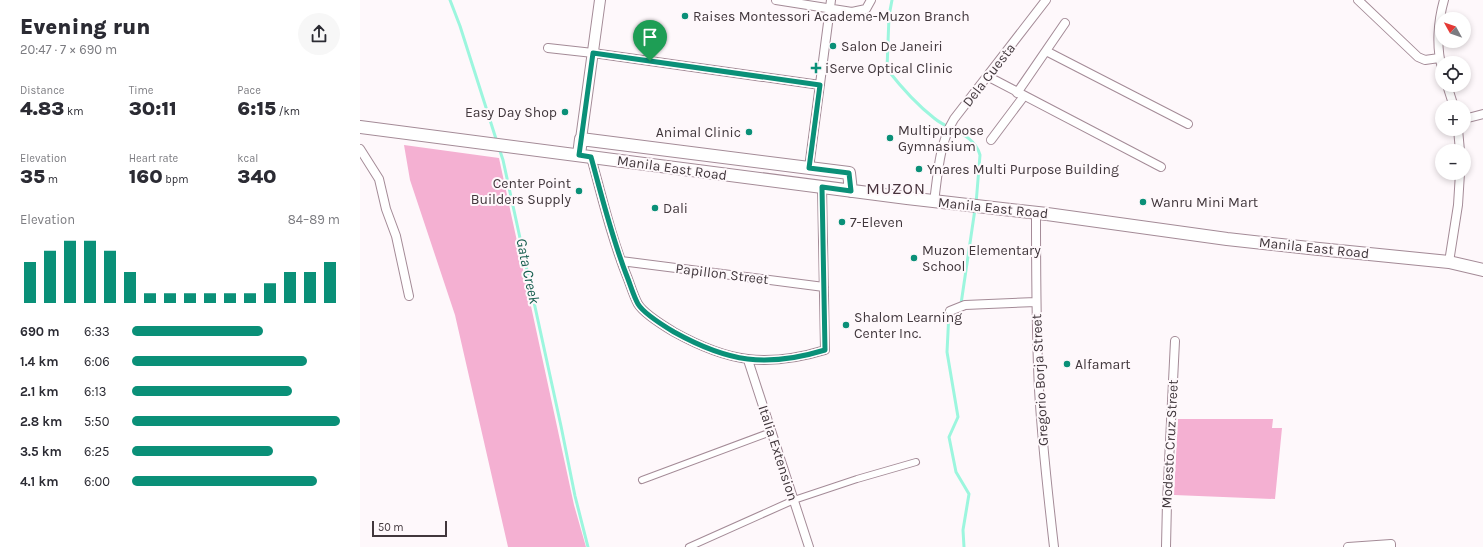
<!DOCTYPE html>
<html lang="en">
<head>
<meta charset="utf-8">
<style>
	:root { --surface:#fff; --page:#f7f7f7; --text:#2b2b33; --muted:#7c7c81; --accent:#0a9078 }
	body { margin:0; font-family:Karla,sans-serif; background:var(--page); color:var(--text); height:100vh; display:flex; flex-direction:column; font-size:15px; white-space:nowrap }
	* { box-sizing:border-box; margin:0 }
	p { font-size:13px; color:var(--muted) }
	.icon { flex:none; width:22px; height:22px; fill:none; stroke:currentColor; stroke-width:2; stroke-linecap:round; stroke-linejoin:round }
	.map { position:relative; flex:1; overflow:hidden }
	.sheet { display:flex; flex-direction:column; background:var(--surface); width:360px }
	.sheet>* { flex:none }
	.needle { width:26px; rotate:310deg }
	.buttons { position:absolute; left:1075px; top:12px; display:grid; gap:8px }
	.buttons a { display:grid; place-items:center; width:36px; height:36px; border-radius:50%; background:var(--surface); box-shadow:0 2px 6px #0003; font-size:20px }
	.scale { position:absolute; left:12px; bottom:10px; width:75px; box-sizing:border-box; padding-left:4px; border:2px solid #41373c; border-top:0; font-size:11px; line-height:14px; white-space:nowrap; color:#41373c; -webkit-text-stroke:3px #fef8fb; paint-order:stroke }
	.pin { position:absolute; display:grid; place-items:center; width:34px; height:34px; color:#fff; margin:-41px -17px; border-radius:50% 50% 50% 0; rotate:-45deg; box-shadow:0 0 4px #0007 }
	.pin .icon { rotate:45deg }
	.round { display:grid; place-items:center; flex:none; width:42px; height:42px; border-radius:21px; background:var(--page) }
	.headline { display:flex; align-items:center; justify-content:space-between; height:68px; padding:0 20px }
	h1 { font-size:22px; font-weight:800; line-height:30px }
	.metrics { display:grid; grid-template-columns:repeat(3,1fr); gap:6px; height:68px; padding:4px 20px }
	.metrics div { display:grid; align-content:center }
	.metrics b { font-size:20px; font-weight:800 }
	.metrics small { font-size:11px; font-weight:400 }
	.metrics p { font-size:11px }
	.chart { height:112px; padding:8px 20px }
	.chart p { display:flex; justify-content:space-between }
	.chart svg { width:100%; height:72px; margin-top:4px; stroke:var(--accent); stroke-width:6 }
	ul { padding:0 20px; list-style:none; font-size:13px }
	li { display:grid; grid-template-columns:64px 48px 1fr; align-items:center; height:30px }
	li i { height:10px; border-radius:5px; background:var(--accent) }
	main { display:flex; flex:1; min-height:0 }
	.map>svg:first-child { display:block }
	.green { fill:#f4b0d2 }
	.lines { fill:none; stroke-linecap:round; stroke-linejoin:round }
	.stream { stroke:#9cf6de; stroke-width:3 }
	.pedestrian-casing { stroke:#a48b97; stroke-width:8 }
	.minor-casing { stroke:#a48b97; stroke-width:10 }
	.tertiary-casing { stroke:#a48b97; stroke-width:12 }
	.primary-casing { stroke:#a48b97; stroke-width:14 }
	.pedestrian { stroke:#fff; stroke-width:6 }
	.minor { stroke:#fff; stroke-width:8 }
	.tertiary { stroke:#fff; stroke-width:10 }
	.primary { stroke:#fff; stroke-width:12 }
	.route-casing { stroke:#fff; stroke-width:8 }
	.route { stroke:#0a9078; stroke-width:5 }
	.poi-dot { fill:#0a9078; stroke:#fef8fb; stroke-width:1.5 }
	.labels { text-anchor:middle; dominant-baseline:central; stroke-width:4; stroke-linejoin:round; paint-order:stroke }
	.poi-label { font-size:14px; fill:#41373c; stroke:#fef8fb; text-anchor:start }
	.street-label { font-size:14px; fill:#41373c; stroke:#fef8fb }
	.water-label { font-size:15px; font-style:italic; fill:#196051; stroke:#fef8fb }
	.quarter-label { font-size:16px; letter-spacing:1px; fill:#49343e; stroke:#fef8fb }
</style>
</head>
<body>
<main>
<section class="sheet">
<div class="headline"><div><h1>Evening run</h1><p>20:47 · 7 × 690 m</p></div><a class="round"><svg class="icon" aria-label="share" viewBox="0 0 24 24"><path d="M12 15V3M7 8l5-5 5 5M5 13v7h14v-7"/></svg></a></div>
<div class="metrics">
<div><p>Distance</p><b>4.83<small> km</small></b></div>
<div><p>Time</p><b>30:11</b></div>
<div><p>Pace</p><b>6:15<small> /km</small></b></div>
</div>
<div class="metrics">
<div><p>Elevation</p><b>35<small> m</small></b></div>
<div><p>Heart rate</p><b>160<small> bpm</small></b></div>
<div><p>kcal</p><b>340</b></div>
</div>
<div class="chart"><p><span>Elevation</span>84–89 m</p>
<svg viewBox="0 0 160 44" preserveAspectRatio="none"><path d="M5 44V19M15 44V12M25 44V6M35 44V6M45 44V12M55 44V25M65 44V38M75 44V38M85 44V38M95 44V38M105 44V38M115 44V38M125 44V32M135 44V25M145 44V25M155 44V19"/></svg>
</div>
<ul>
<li><b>690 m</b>6:33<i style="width:63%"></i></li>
<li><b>1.4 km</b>6:06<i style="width:84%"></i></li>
<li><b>2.1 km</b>6:13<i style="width:77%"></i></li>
<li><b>2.8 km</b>5:50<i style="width:100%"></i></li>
<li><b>3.5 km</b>6:25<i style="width:68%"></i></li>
<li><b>4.1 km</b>6:00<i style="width:89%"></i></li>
</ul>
</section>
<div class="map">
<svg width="1123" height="547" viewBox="0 0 1123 547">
	<rect width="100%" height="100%" fill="#fef8fb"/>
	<path class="green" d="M 44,145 L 139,158 L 214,505 L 226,547 L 148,547 L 95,315 L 50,180 Z
		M 818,419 L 913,419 L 912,428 L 922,428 L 915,499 L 814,495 Z"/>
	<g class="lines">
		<path class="stream" d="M 90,0 L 100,26 L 137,142
			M 532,0 L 529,16 L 527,69 C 541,87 556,104 574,118 C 589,131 614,133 620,155 L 616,204
			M 139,148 L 143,160 L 201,426 L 215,496 L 228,547
			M 601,304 L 615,209
			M 590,312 L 589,312 L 587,352 L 598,417 L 589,437 L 596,472 L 609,494 L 603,530 L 604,547"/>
		<defs>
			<path id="pedestrian" d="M 282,480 L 411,432
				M 329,547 L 434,500 L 497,479 L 556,462"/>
			<path id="minor" d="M 416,0 L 492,12 L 506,9 L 511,0
				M 998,0 L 1058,57 L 1065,60 L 1079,58
				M 188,48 L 233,53 L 460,85
				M 686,51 L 828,124
				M 1082,68 C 1076,47 1078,21 1084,0
				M 627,76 L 801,167
				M 1087,85 L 1094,107
				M 657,93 L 705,23
				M 1104,119 L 1123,114
				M 1098,129 L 1100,151
				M 631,140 L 664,96
				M 0,149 L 19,179 L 26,209 L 36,236 L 49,296
				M 231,157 C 242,197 252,240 268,279 C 271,287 274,297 278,304 C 284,314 304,326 314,332 C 368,362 406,368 465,350 L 462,187
				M 449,168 L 471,0
				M 574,202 C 578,173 579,144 594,119 L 686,0
				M 676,213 C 676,272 676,331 679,389 C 682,442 688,495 694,547
				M 261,261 L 464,287
				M 1089,262 L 1098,205 L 1100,173
				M 590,311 L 605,305 L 676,302
				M 388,360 L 449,547
				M 806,547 L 807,502 L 815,341
				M 988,547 L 1031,544 L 1031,547"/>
			<path id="tertiary" d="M 221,139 L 240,0"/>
			<path id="primary" d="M 0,127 L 547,198 L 687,214 L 867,239 L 949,248 L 1089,262 L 1123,270
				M 219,155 L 221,139 L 489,173 L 491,191"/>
		</defs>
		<use href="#pedestrian" class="pedestrian-casing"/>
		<use href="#minor" class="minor-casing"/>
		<use href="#tertiary" class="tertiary-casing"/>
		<use href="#primary" class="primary-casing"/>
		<use href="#pedestrian" class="pedestrian"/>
		<use href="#minor" class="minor"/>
		<use href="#tertiary" class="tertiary"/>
		<use href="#primary" class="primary"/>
	</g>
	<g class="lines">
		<defs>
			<path id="route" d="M 233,53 L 460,85 L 449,168 L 489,173 L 491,191 L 462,187 L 465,350 C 406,368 368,362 314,332 C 304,326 284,314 278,304 C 274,297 271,287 268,279 C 252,239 242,197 231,157 L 219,155 Z"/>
		</defs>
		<use href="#route" class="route-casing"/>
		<use href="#route" class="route"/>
	</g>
	<g class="poi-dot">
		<circle cx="325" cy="16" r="4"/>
		<circle cx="473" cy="46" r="4"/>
		<path d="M454 62h4v4h4v4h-4v4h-4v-4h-4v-4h4z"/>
		<circle cx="205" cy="112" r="4"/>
		<circle cx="389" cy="132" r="4"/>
		<circle cx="530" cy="138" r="4"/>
		<circle cx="559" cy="169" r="4"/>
		<circle cx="219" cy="191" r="4"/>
		<circle cx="783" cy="202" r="4"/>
		<circle cx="295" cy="208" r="4"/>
		<circle cx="482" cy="222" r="4"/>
		<circle cx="554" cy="258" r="4"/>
		<circle cx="486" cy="325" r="4"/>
		<circle cx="707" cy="364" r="4"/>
	</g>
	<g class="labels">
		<g class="poi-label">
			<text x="333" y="16">Raises Montessori Academe-Muzon Branch</text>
			<text x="481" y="46">Salon De Janeiri</text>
			<text x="465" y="68">iServe Optical Clinic</text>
			<text x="197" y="112" text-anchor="end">Easy Day Shop</text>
			<text x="538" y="130">Multipurpose<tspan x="538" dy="16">Gymnasium</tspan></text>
			<text x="381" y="132" text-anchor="end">Animal Clinic</text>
			<text x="567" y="169">Ynares Multi Purpose Building</text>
			<text x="211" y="183" text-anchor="end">Center Point<tspan x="211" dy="16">Builders Supply</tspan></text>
			<text x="791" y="202">Wanru Mini Mart</text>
			<text x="303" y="208">Dali</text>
			<text x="490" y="222">7-Eleven</text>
			<text x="562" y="250">Muzon Elementary<tspan x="562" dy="16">School</tspan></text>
			<text x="494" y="317">Shalom Learning<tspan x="494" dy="16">Center Inc.</tspan></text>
			<text x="715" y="364">Alfamart</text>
		</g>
		<g class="street-label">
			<text transform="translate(629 75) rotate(-52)">Dela Cuesta</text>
			<text transform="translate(312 168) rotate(8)">Manila East Road</text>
			<text transform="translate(633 208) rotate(6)">Manila East Road</text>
			<text transform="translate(954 248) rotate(6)">Manila East Road</text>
			<text transform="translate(362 274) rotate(7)">Papillon Street</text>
			<text transform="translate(680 380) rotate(-93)">Gregorio Borja Street</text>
			<text transform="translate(810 444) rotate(-87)">Modesto Cruz Street</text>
			<text transform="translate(418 453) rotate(72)">Italia Extension</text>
		</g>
		<g class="water-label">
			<text transform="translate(168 271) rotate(78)">Gata Creek</text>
		</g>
		<g class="quarter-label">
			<text x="536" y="188">MUZON</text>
		</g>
	</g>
</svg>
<div class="buttons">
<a><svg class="needle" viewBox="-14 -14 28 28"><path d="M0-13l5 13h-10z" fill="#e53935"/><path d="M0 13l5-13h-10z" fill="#7c7c81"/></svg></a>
<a><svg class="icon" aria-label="locate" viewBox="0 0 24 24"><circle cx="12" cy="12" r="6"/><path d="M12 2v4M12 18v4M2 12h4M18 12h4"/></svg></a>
<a>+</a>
<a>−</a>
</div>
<div class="scale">50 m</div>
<div class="pin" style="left:290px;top:61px;background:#1e9e55"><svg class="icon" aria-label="arrive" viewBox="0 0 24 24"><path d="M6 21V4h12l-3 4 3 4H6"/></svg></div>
</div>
</main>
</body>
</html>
